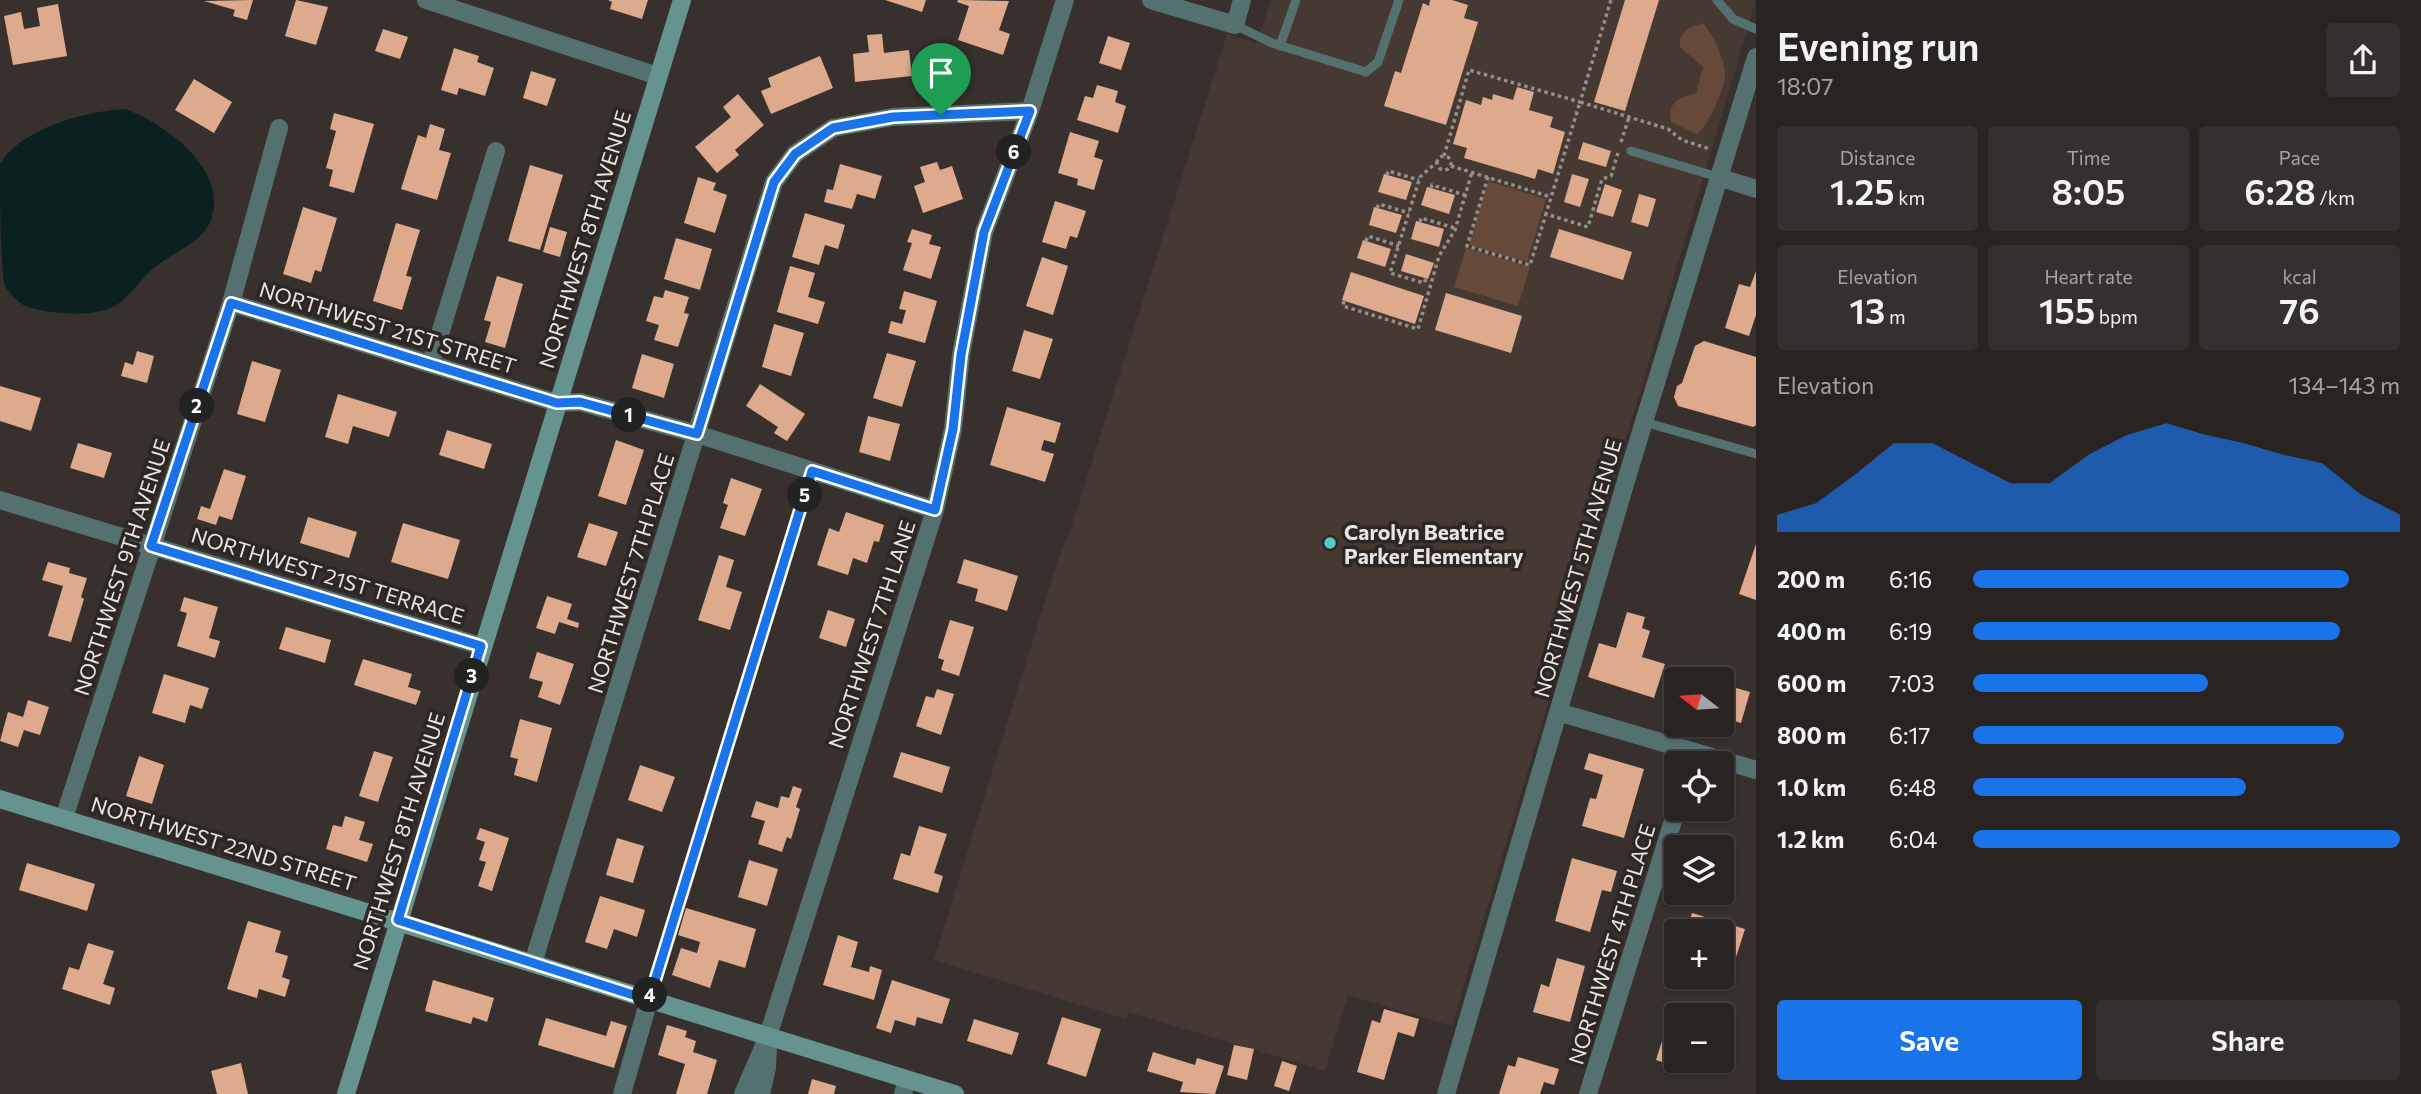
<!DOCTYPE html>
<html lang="en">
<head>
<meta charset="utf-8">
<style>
	:root { --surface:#292422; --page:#35302f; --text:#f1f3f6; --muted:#a5a4a5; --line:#454140; --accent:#1a73e8 }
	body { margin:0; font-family:Commissioner,sans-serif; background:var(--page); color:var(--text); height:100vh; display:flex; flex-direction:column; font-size:26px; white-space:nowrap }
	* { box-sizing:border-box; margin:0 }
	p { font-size:23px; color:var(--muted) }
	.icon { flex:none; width:38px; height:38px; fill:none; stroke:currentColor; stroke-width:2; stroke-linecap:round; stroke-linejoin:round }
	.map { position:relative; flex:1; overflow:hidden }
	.panel { display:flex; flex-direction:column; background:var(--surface); width:665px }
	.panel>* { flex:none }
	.needle { width:46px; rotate:287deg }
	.tools { position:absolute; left:1664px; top:667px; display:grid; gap:14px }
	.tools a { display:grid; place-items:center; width:70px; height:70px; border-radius:7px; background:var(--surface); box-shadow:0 2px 5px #0004,0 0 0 2px var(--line); font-size:35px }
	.pin { position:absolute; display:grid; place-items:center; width:60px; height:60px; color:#fff; margin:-72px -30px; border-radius:50% 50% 50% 0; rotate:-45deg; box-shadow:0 0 7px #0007 }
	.pin .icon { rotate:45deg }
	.km { position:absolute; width:35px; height:35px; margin:-18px; border-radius:50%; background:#222; color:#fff; font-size:19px; line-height:35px; text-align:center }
	.round { display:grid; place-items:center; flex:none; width:74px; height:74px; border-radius:7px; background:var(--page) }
	.overview { display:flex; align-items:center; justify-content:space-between; height:119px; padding:0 21px }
	h1 { font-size:38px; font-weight:600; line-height:52px }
	.stats { display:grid; grid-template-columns:repeat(3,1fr); gap:10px; height:119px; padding:7px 21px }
	.stats div { display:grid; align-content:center; border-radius:7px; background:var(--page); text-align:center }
	.stats b { font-size:35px; font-weight:600 }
	.stats small { font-size:19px; font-weight:400 }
	.stats p { font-size:19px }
	.chart { height:196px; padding:14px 21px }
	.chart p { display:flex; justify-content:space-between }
	.chart svg { width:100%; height:126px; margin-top:7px; fill:var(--accent); opacity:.7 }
	.cta { display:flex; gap:14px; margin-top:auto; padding:14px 21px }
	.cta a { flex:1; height:80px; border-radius:7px; background:var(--accent); color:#fff; font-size:28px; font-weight:600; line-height:80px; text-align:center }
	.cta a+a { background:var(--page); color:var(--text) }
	ul { padding:0 21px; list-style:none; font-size:23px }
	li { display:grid; grid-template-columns:112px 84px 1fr; align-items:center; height:52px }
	li i { height:18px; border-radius:9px; background:var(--accent) }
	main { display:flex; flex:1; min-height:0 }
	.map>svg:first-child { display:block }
	.built { fill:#463932 }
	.green { fill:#664939 }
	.water { fill:#0a2120 }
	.building { fill:#deaa8e }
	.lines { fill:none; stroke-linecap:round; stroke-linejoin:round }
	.path { stroke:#948f8c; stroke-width:3.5; stroke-dasharray:3.5 3.5; stroke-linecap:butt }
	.lane { stroke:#54706f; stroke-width:9 }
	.street { stroke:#54706f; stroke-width:18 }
	.secondary { stroke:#659390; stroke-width:18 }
	.route-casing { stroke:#fff; stroke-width:14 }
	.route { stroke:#1a73e8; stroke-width:9 }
	.poi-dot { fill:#54cdc8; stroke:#2d2723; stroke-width:2.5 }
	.labels { text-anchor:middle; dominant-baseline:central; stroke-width:7; stroke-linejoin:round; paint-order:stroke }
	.street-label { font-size:21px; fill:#eae5e2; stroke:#2d2723 }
	.poi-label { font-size:21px; font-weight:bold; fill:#eae5e2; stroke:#2d2723; text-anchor:start }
</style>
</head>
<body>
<main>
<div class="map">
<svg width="1756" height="1094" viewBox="0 0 1756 1094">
	<rect width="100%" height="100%" fill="#37302d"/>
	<path class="built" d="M 1271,0 L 1756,0 L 1452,1026 L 1348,995 L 1325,1071 L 1128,1012 L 1126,1019 L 934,960 L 1058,559 L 1071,528 L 1227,34 L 1257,43 Z"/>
	<path class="green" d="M 1703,23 C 1713,35 1725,59 1725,75 C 1726,85 1706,131 1697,134 L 1671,122 C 1667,101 1680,98 1696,93 L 1703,67 L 1680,47 C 1678,31 1689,28 1703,23 Z
		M 1488,181 L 1546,199 L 1527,262 L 1469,245 Z
		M 1466,248 L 1530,267 L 1518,306 L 1454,287 Z"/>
	<path class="water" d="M 125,109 C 165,124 229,169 211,220 C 203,242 172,253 155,267 C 139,280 128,302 108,309 C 85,317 45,314 23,305 C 18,302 8,292 5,286 C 0,265 0,191 0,164 C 21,128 87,111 125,109 Z"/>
	<path class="building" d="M 253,0 L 247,20 L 233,16 L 235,10 L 204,1 Z
		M 296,0 L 328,7 L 316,45 L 285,36 Z
		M 608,0 L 648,0 L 642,19 L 610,9 L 612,2 Z
		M 885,0 L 926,0 L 922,12 Z
		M 958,0 L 1009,1 L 999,30 L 1010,34 L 1003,55 L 958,40 L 969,6 L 957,2 Z
		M 1430,0 L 1452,0 L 1468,5 L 1464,18 L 1478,22 L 1446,125 L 1384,106 L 1395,71 L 1401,73 L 1423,3 L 1429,6 Z
		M 1625,0 L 1659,0 L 1625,111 L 1594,102 Z
		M 58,4 L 67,56 L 13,65 L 4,16 L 21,12 L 24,29 L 40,26 L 37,8 Z
		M 383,29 L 408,37 L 400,59 L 375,51 Z
		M 882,34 L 884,53 L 909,50 L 912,76 L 855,82 L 853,54 L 869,52 L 867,35 Z
		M 1108,36 L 1130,43 L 1121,70 L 1099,63 Z
		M 454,48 L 479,56 L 477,62 L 494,68 L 485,96 L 459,88 L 457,95 L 441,90 Z
		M 820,56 L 833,88 L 771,114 L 761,91 L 771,87 L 768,78 Z
		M 531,71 L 556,79 L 547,106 L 523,98 Z
		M 194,79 L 232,102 L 214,133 L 175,110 Z
		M 1097,85 L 1118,91 L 1115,102 L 1126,106 L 1118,133 L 1077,120 L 1085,96 L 1093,98 Z
		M 1517,87 L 1534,92 L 1529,110 L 1553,117 L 1550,127 L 1565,132 L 1553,174 L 1538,169 L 1535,179 L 1464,158 L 1467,148 L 1453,144 L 1466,100 L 1481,105 L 1483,97 L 1492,100 L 1493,94 L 1513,100 Z
		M 738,94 L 764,125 L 735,150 L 739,155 L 717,173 L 695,147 L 731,117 L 723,107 Z
		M 334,113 L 374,124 L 354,193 L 329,186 L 333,170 L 326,168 L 336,131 L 330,129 Z
		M 430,124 L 445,129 L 439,150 L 451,153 L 437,200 L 401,189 L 418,135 L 426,138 Z
		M 1070,132 L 1099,141 L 1094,157 L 1103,160 L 1094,190 L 1077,185 L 1078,179 L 1058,173 Z
		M 1583,142 L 1611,151 L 1606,167 L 1578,159 Z
		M 937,162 L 940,170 L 952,166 L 963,199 L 923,213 L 914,186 L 925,182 L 920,167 Z
		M 840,164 L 882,176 L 875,199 L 857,194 L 852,209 L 824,202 L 827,189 L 833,190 Z
		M 530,165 L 563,175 L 540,250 L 508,241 Z
		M 1384,174 L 1412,182 L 1406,200 L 1378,192 Z
		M 1572,174 L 1589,179 L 1580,207 L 1564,202 Z
		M 698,177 L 716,183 L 713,190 L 727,195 L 715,233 L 684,223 Z
		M 1605,184 L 1622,190 L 1613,217 L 1596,212 Z
		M 1427,187 L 1455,195 L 1449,214 L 1421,205 Z
		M 1639,194 L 1656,199 L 1648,227 L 1631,222 Z
		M 1055,201 L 1086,211 L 1077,238 L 1070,236 L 1066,249 L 1042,242 Z
		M 303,207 L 337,218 L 321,272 L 315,270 L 311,283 L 283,274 Z
		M 1374,207 L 1402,215 L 1396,233 L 1369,225 Z
		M 805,213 L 845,225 L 838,249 L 825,245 L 819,265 L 792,257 Z
		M 1416,221 L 1444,229 L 1439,247 L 1411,239 Z
		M 396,223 L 420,230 L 406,276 L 412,277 L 402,310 L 373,301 Z
		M 550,227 L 567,232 L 560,257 L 543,252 Z
		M 912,229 L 932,235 L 929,244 L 941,247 L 931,279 L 903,270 L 912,243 L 907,242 Z
		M 1559,229 L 1632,252 L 1623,280 L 1550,257 Z
		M 676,238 L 712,249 L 700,290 L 664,279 Z
		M 1363,240 L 1391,249 L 1385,267 L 1357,258 Z
		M 1406,254 L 1434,263 L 1428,279 L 1401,271 Z
		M 1042,257 L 1068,266 L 1053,315 L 1026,306 Z
		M 790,266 L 815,273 L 808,297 L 825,302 L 818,324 L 777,312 Z
		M 1756,271 L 1756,315 L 1749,336 L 1725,328 L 1739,284 L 1750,287 Z
		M 1351,272 L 1424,296 L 1415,324 L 1342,300 Z
		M 497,276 L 523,284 L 505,348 L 485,342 L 491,322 L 484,320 Z
		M 665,290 L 689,297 L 684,313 L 689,314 L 678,347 L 654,340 L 659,325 L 646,321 L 654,296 L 663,298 Z
		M 904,291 L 937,301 L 925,343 L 888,333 L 891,321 L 902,324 L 906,310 L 899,309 Z
		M 1446,293 L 1522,316 L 1511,353 L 1435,330 Z
		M 774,324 L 804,333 L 791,376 L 762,367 Z
		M 1024,330 L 1053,339 L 1040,379 L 1012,371 Z
		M 1704,341 L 1756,357 L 1756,425 L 1753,427 L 1678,406 L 1674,397 L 1677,386 L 1682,383 L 1695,346 Z
		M 137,351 L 154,356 L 147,383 L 121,376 L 125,362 L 133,365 Z
		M 887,353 L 916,361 L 902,407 L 873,398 Z
		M 642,354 L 674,364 L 664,398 L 632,388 Z
		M 252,361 L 281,370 L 265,422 L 237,414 Z
		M 760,384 L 805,414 L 787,441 L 774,433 L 778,427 L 746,406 Z
		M 0,386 L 41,398 L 31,431 L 0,421 Z
		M 338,394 L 397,412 L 389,437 L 353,426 L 348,444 L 325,437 Z
		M 1007,407 L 1061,423 L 1055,443 L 1044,440 L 1041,450 L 1054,454 L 1045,482 L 990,465 Z
		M 868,416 L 900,424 L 890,461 L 859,452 Z
		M 447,430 L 492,444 L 484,469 L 439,455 Z
		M 616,440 L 644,450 L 626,505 L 598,496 Z
		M 78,443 L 112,453 L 104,478 L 70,468 Z
		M 224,469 L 246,476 L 232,520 L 219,516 L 216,525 L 197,519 L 201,506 L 210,509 Z
		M 731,478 L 762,489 L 745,536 L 720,528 L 728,505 L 723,503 Z
		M 846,512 L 884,525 L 879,542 L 874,541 L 867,563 L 853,558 L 848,575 L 817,565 L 829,528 L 839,532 Z
		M 308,517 L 357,532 L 349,558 L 300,543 Z
		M 403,523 L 460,540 L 448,579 L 391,562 Z
		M 589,523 L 618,532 L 606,566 L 577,557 Z
		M 1756,544 L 1756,600 L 1739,594 Z
		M 719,555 L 734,560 L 726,587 L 742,592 L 730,630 L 698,620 Z
		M 964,559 L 1018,576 L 1007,611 L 975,601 L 978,589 L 957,583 Z
		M 48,562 L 70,568 L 69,573 L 87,578 L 81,597 L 84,599 L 71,642 L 48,636 L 63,586 L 42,580 Z
		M 547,596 L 572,604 L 567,619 L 579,623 L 578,628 L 559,622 L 555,634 L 536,628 Z
		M 184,597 L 218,607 L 209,638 L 220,641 L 215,658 L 177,646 L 187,613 L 180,611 Z
		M 828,610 L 855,619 L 846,647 L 819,638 Z
		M 1627,612 L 1645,617 L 1642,628 L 1650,631 L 1642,657 L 1665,664 L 1654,698 L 1588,677 L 1599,643 L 1616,648 Z
		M 950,620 L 974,627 L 959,676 L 941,670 L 944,660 L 938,658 Z
		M 286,627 L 331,640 L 325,663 L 279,649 Z
		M 537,652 L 574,664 L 560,705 L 538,697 L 543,682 L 529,678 Z
		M 363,659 L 412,674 L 408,687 L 421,691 L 416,705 L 354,685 Z
		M 164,674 L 209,688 L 202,709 L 190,705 L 185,723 L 152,713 Z
		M 1722,684 L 1750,692 L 1741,723 L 1722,717 Z
		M 937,689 L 954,694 L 941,735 L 916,726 L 926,696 L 934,698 Z
		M 28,700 L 49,707 L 40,735 L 24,730 L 18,747 L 0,741 L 8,712 L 23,717 Z
		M 520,719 L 552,728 L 537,782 L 514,775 L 518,759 L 510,757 Z
		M 374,751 L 393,757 L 378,802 L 359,796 Z
		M 901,752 L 950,767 L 942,793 L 893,777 Z
		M 1589,753 L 1644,769 L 1624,838 L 1582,826 L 1590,798 L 1596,799 L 1603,775 L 1584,769 Z
		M 139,756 L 164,765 L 152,804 L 126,796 Z
		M 640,765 L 675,777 L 662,812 L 628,800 Z
		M 793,786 L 802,789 L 796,807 L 800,809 L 791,839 L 787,837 L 782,852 L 758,844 L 765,821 L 751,817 L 756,801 L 778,808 L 781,796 L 789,798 Z
		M 345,816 L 365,822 L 359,840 L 373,844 L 367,862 L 326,849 L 333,825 L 342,827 Z
		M 919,826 L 947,834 L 934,873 L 943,876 L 938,893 L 893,879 L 901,853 L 910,856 Z
		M 480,828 L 509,838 L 492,891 L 478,886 L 486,862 L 479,860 L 485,842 L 476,839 Z
		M 617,838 L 644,846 L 633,883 L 606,875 Z
		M 1572,858 L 1617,871 L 1611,892 L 1602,890 L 1590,932 L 1555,921 Z
		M 749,860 L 778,869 L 767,906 L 738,897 Z
		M 27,863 L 95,884 L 87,911 L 19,890 Z
		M 600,896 L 645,910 L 637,937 L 614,929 L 607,949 L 585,942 Z
		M 686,908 L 756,929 L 745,968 L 719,960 L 710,988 L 672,975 L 681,948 L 697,953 L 700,942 L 678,935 Z
		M 1692,913 L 1745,929 L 1730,976 L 1722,974 L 1722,931 L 1686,931 Z
		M 248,921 L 281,931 L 275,952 L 288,956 L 282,977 L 290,980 L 285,997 L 259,989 L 257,998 L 227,989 Z
		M 838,935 L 858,942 L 851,967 L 869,972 L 870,966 L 882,970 L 874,1000 L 823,985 Z
		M 88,943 L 114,951 L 103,984 L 115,988 L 110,1005 L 62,989 L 69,967 L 79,970 Z
		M 1557,958 L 1585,966 L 1570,1022 L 1533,1012 L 1541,984 L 1549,987 Z
		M 433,980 L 494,998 L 487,1022 L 473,1017 L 471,1024 L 425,1011 Z
		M 892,980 L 950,999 L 942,1024 L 917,1017 L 915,1026 L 895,1020 L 891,1033 L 876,1028 Z
		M 1384,1009 L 1419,1019 L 1414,1037 L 1398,1032 L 1384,1080 L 1357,1072 L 1372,1020 L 1380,1023 Z
		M 1672,1009 L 1689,1014 L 1676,1015 L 1676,1060 L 1686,1060 L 1683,1069 L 1656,1060 Z
		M 1062,1017 L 1101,1029 L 1086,1077 L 1047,1064 Z
		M 546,1018 L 606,1036 L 611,1021 L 627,1026 L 614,1068 L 538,1045 Z
		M 974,1019 L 1019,1033 L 1012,1055 L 967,1041 Z
		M 667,1025 L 687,1031 L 685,1037 L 696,1041 L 693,1052 L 717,1060 L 707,1094 L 676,1094 L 685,1064 L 658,1055 Z
		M 1234,1045 L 1254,1049 L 1247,1080 L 1227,1075 Z
		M 1153,1052 L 1195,1065 L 1197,1058 L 1224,1066 L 1215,1094 L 1180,1092 L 1183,1082 L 1147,1071 Z
		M 1518,1057 L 1559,1069 L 1554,1085 L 1544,1082 L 1540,1094 L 1499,1094 L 1508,1065 L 1515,1067 Z
		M 1282,1061 L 1297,1066 L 1289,1091 L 1274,1086 Z
		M 241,1063 L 248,1094 L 217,1094 L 211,1071 Z
		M 812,1079 L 836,1086 L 834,1094 L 808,1094 Z"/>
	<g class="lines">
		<path class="path" d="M 1621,142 L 1629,117
			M 1618,153 L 1611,176 L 1602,179 L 1588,227 L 1546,214 L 1580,102 L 1668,129 L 1682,140 L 1710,149
			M1437 163a7 7 0 1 1 14 0a7 7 0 1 1-14 0Z
			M 1444,156 L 1469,70 L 1580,102 L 1611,0
			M 1451,166 L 1551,197
			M 1387,175 L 1388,171 L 1419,180
			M 1488,177 L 1467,246 L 1530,265 L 1546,214
			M 1431,188 L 1432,185 L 1465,195
			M 1377,208 L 1379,204 L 1409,213
			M 1420,222 L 1421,218 L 1455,228
			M 1366,241 L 1368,236 L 1399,246
			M 1426,279 L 1424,283 L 1390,273 L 1420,177 L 1437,162
			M 1344,301 L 1343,306 L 1418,329 L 1439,256 L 1455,230 L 1472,172"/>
		<path class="lane" d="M 1717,0 L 1733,19 L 1756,29
			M 1235,25 L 1272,43 L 1366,72 L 1378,62 L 1399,0
			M 1280,46 L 1296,0
			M 1631,151 L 1718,177
			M 1644,422 L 1756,454
			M 649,1000 L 812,471"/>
		<path class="street" d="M 426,0 L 658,76
			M 1151,0 L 1235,25 L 1242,0
			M 1718,177 L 1756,189
			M 231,303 L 557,403 L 580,402 L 697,434 L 935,510
			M 431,363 L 496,151
			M 0,500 L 481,646
			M 1558,712 L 1756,770
			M 64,818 L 231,303 L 279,128
			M 533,963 L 774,182 L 795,154 L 833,128 L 893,117 L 1030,111
			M 622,1094 L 649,1000
			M 743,1094 L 768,1036 L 935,510 L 953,429 L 961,355 L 984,232 L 1030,111 L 1065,0
			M 761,1094 L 767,1068 L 768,1047
			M 903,1094 L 907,1080
			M 1446,1094 L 1628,474 L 1756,57
			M 1588,1094 L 1677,808"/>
		<path class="secondary" d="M 0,799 L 955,1094
			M 346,1094 L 682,0"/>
	</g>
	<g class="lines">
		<defs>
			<path id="route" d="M 1030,111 L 984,232 L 961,355 L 953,429 L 935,510 L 812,471 L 649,1000 L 398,920 L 481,646 L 151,546 L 231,303 L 557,403 L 580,402 L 697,434 L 774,182 L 795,154 L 833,128 L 893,117 Z"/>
		</defs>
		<use href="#route" class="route-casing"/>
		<use href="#route" class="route"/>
	</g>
	<circle class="poi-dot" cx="1330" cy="543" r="7"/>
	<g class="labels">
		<g class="street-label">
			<text transform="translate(584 239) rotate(-73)">NORTHWEST 8TH AVENUE</text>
			<text transform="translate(388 327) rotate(17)">NORTHWEST 21ST STREET</text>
			<text transform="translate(121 567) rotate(-72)">NORTHWEST 9TH AVENUE</text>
			<text transform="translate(1577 568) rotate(-74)">NORTHWEST 5TH AVENUE</text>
			<text transform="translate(630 573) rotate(-73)">NORTHWEST 7TH PLACE</text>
			<text transform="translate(328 575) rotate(17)">NORTHWEST 21ST TERRACE</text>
			<text transform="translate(871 634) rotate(-72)">NORTHWEST 7TH LANE</text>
			<text transform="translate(398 841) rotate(-73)">NORTHWEST 8TH AVENUE</text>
			<text transform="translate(224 843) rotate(17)">NORTHWEST 22ND STREET</text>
			<text transform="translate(1611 944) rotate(-73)">NORTHWEST 4TH PLACE</text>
		</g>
		<g class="poi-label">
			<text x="1344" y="531">Carolyn Beatrice<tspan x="1344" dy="24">Parker Elementary</tspan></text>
		</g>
	</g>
</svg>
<div class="tools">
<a><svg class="needle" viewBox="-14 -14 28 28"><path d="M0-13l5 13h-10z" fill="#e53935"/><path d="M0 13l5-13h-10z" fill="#a5a4a5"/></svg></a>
<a><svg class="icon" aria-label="locate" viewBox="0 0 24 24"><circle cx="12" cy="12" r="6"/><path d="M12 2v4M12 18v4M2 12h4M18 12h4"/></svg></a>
<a><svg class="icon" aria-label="layers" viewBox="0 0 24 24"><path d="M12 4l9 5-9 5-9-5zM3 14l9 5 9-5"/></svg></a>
<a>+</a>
<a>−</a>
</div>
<div class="pin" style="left:941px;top:115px;background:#1e9e55"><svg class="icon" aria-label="arrive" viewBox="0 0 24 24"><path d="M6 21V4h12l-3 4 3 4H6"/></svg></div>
<b class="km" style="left:629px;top:415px">1</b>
<b class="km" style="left:197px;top:406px">2</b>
<b class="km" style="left:472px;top:676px">3</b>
<b class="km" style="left:650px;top:995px">4</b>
<b class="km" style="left:805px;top:495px">5</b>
<b class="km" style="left:1014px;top:152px">6</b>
</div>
<section class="panel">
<div class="overview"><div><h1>Evening run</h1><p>18:07</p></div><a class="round"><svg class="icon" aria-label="share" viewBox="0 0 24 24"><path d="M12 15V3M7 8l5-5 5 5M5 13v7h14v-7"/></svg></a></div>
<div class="stats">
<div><p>Distance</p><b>1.25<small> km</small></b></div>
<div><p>Time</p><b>8:05</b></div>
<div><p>Pace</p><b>6:28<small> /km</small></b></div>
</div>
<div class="stats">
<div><p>Elevation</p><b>13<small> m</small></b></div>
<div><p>Heart rate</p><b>155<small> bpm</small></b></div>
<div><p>kcal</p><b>76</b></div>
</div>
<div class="chart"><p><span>Elevation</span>134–143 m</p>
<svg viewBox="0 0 160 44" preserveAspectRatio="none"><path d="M0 44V38L10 34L20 24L30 13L40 13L50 20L60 27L70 27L80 17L90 10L100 6L110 10L120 13L130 17L140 20L150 31L160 38V44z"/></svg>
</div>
<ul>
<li><b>200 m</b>6:16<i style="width:88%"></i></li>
<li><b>400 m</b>6:19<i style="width:86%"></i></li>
<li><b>600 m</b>7:03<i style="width:55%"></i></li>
<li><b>800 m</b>6:17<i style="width:87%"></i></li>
<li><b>1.0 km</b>6:48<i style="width:64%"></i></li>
<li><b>1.2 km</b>6:04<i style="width:100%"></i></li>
</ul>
<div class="cta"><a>Save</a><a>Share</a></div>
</section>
</main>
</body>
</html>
